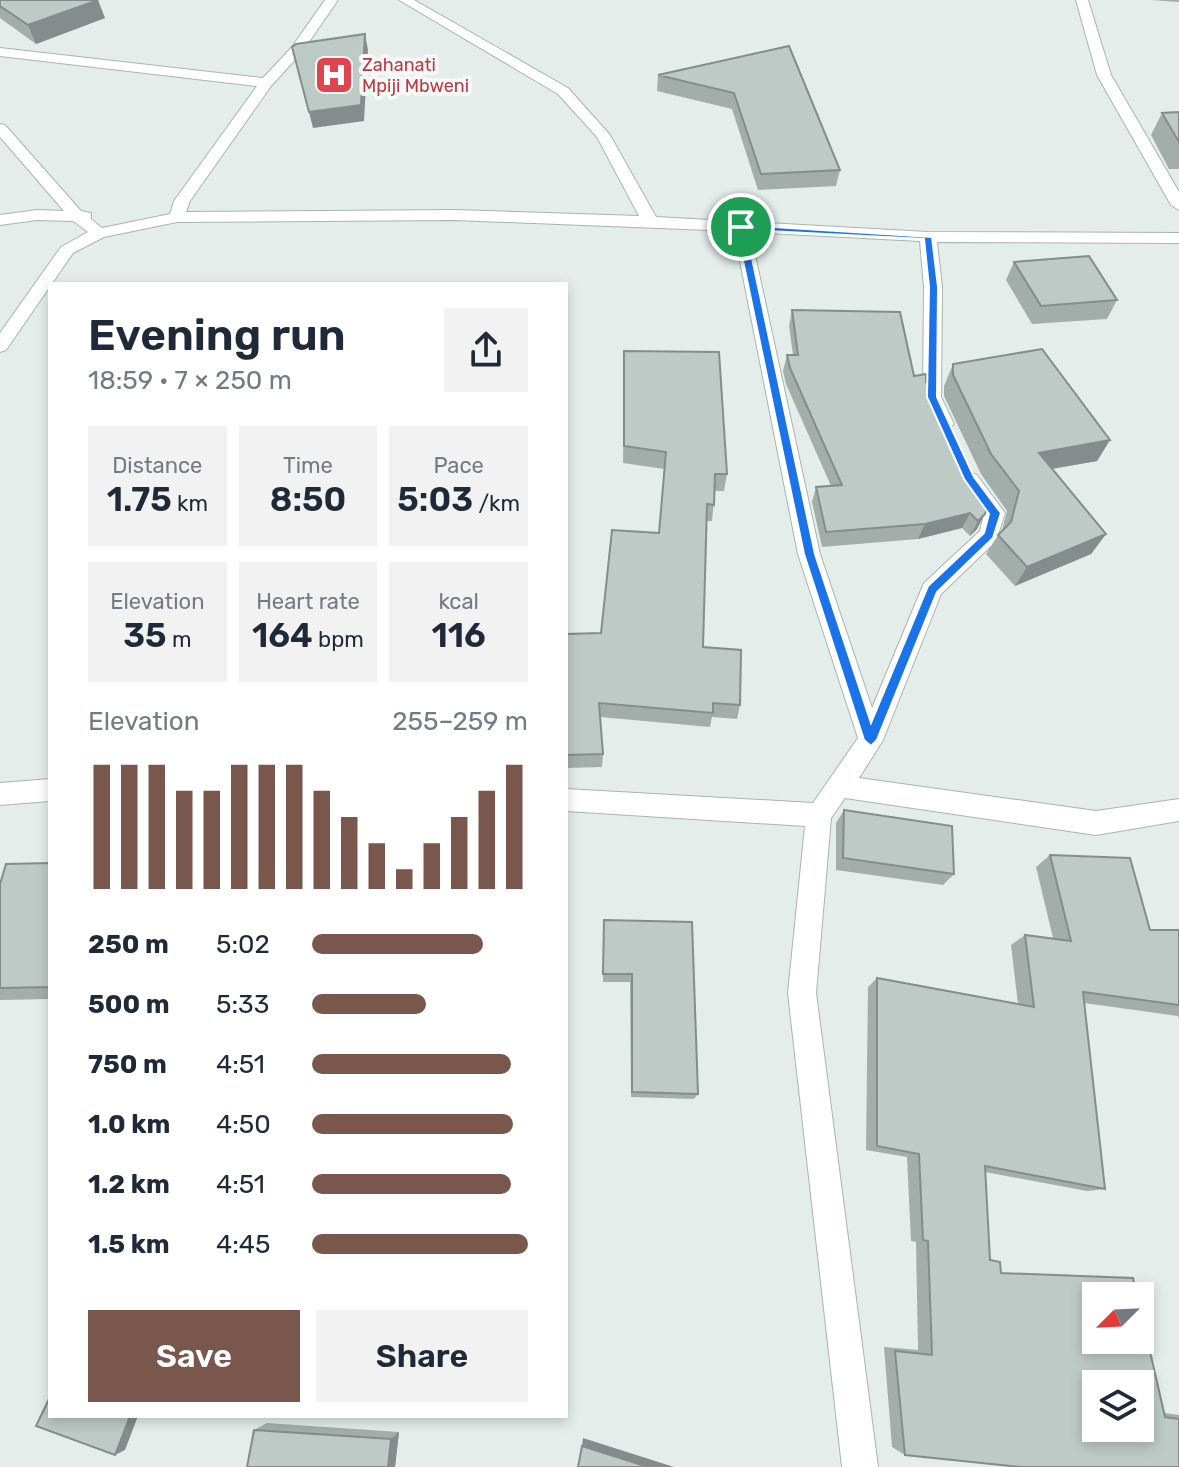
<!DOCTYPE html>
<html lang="en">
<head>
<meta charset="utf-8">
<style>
	:root { --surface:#fff; --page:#f2f2f3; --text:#1f2937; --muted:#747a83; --accent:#7a574c }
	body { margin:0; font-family:Rubik,sans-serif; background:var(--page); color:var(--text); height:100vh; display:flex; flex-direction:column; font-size:30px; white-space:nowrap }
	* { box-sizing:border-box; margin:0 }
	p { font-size:26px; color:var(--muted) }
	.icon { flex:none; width:44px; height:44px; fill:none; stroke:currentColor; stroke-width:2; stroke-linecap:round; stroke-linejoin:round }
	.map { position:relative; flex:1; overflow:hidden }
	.sheet { position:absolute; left:48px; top:282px; width:520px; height:1136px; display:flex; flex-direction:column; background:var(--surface); border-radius:0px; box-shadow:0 4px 12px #0003 }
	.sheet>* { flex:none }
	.needle { width:52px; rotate:246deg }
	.buttons { position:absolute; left:1082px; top:1282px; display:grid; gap:16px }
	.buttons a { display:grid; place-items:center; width:72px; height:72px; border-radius:0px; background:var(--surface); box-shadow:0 4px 12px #0003; font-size:40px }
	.pin { position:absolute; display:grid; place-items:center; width:68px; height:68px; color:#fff; margin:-34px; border:4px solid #fff; border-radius:50%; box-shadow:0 2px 8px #0007 }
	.round { display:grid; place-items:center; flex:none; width:84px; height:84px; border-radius:0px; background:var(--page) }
	.summary { display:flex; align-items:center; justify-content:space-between; height:136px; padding:0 40px }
	h1 { font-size:44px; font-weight:600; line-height:60px }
	.metrics { display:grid; grid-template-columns:repeat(3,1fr); gap:12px; height:136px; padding:8px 40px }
	.metrics div { display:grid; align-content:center; border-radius:0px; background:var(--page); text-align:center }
	.metrics b { font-size:34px; font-weight:600 }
	.metrics small { font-size:22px; font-weight:400 }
	.metrics p { font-size:22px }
	.chart { height:224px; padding:16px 40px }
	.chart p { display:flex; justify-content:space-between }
	.chart svg { width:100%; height:144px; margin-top:8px; stroke:var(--accent); stroke-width:6 }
	.button { display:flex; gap:16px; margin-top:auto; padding:16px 40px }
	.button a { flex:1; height:92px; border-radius:0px; background:var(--accent); color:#fff; font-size:32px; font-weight:600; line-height:92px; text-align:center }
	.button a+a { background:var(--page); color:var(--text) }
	ul { padding:0 40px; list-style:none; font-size:26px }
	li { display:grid; grid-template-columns:128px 96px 1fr; align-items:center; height:60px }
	li i { height:20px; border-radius:10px; background:var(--accent) }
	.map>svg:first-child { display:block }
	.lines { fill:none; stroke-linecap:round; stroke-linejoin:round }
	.minor-casing { stroke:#a7b5b1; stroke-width:2 }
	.minor { fill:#fff; fill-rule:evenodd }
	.wall { fill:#a3aeaa }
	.shaded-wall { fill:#848d8b }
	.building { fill:#bdcac6; stroke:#848d8b; stroke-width:2; fill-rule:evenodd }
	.route { fill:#1a73e8; stroke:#fff; stroke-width:2; fill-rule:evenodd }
	.labels { text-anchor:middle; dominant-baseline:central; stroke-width:8; stroke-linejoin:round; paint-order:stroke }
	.far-health-label { font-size:18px; fill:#be3a42; stroke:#f5f9f7; text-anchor:start }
</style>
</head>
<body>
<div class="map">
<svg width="1179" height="1467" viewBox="0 0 1179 1467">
	<rect width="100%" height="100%" fill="#e4edea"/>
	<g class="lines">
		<defs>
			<path id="minor" d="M 325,0 L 338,0 L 302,52 L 271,86 L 190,201 L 186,212 L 455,210 L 639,216 L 597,137 L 558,94 L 399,0 L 414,0 L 568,88 L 610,135 L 656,217 L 928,232 L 1179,233 L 1179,243 L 937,242 L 942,287 L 941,397 L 954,424 L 944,431 L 937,429 L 923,397 L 924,287 L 920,241 L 750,232 L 820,554 L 872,708 L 924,583 L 980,531 L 984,514 L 959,479 L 962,474 L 976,474 L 1005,513 L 996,541 L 941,594 L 883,740 L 859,778 L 1096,811 L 1179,799 L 1179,821 L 1096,835 L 845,798 L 831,818 L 816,993 L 878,1467 L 842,1467 L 788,993 L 805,826 L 566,811 L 566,789 L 813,803 L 858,738 L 798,554 L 734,231 L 455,220 L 177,222 L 104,237 L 73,253 L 6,350 L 0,352 L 0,333 L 61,247 L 88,232 L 73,221 L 37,220 L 0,225 L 0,215 L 37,210 L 64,211 L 0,137 L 0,124 L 5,125 L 81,211 L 91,213 L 91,219 L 102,228 L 170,214 L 174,201 L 257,86 L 0,56 L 0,48 L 263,78 L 292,47 Z
				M 1076,0 L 1088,0 L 1111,75 L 1179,192 L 1179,210 L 1171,205 L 1097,75 Z
				M 50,779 L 50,801 L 0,805 L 0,783 Z"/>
		</defs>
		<use href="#minor" class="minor-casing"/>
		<use href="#minor" class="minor"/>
	</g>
	<path class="wall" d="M 0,0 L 105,18 L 36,44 L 0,18 Z
		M 1151,0 L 1179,0 L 1179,2 Z
		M 789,46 L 840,170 L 836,186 L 758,190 L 732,109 L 657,91 L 658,75 Z
		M 1179,112 L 1179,169 L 1169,169 L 1151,135 L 1162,113 Z
		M 1014,262 L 1117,300 L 1107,319 L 1032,324 L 1006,280 Z
		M 792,310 L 926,382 L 964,465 L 989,500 L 977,529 L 970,536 L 962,528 L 918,539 L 822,547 L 812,502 L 816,487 L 831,486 L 786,384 L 783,371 L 787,355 L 793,355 L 789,326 Z
		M 953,364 L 1110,440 L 1097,461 L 1052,469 L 1106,534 L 1091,554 L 1015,586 L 986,554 L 998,535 L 1002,530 L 1007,511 L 981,474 L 944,396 L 944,386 Z
		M 624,368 L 727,474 L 724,491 L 715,491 L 712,521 L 707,521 L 703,647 L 740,705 L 737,719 L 712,717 L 710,727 L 600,717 L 603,754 L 602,767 L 566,768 L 566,634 L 601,633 L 659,533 L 664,469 L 623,463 Z
		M 844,810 L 954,874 L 943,885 L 836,870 L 836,823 Z
		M 1050,855 L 1150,930 L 1179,930 L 1179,1019 L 1178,1016 L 1084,1003 L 1105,1189 L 1087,1191 L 985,1172 L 990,1260 L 1001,1272 L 1165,1413 L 1179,1415 L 1179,1467 L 905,1455 L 892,1447 L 884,1347 L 918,1350 L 916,1242 L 911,1241 L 907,1157 L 866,1150 L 868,987 L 877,978 L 1018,1004 L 1011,945 L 1025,935 L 1053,938 L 1036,867 Z
		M 50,863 L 50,999 L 0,1000 L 0,884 Z
		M 604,920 L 698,1094 L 694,1099 L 631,1097 L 630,982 L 603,982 Z
		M 267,1423 L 399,1432 L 395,1467 L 254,1430 Z"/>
	<path class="shaded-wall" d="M 98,0 L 105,18 L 36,44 L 28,25 Z
		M 365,34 L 368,50 L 364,121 L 313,128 L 309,112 Z
		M 1110,440 L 1097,461 L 1027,473 L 1039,453 Z
		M 970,513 L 962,528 L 918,539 L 925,524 Z
		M 985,514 L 977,529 L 970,536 L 978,521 Z
		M 1106,534 L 1091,554 L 1015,586 L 1027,567 Z
		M 130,1416 L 138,1416 L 125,1450 L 115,1455 Z
		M 399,1432 L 395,1467 L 388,1467 L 391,1439 Z
		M 583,1438 L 674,1467 L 648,1467 L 582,1446 Z"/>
	<path class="building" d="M 0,0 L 98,0 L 28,25 L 0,6 Z
		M 365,34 L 361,105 L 309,112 L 292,47 L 296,44 Z
		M 789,46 L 840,170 L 761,174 L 734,93 L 658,75 Z
		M 1179,112 L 1179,142 L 1162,113 Z
		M 1089,256 L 1117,300 L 1041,306 L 1014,262 Z
		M 792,310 L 900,312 L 914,376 L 926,374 L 926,382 L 964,465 L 989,500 L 985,514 L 978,521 L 970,513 L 925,524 L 826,532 L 816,487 L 842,485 L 790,368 L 787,355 L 798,355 Z
		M 1042,349 L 1110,440 L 1039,453 L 1106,534 L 1027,567 L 998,535 L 1011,522 L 1019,491 L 991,454 L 953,375 L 953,364 Z
		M 624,351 L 719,352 L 727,474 L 715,474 L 714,505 L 707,504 L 703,647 L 741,650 L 740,705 L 713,703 L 713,713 L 599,703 L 603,754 L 566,755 L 566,634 L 601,633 L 612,530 L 659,533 L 666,452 L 624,446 Z
		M 844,810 L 952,826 L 954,874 L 843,858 Z
		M 1050,855 L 1130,858 L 1150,930 L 1179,930 L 1179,1005 L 1083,992 L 1105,1189 L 985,1166 L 990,1260 L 1000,1262 L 1001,1273 L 1133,1278 L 1137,1296 L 1096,1296 L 1096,1340 L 1140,1340 L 1140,1308 L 1165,1417 L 1179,1419 L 1179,1467 L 1020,1467 L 905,1455 L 895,1351 L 932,1355 L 928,1241 L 923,1240 L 919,1154 L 877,1146 L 877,978 L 1034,1007 L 1025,935 L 1071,941 ZM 1096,1384 L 1140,1384 L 1140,1428 L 1096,1428 Z
		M 50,863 L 50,987 L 0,988 L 0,884 L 6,864 Z
		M 604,920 L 692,922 L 698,1094 L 632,1092 L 632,974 L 603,974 Z
		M 50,1397 L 50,1416 L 130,1416 L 115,1455 L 36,1426 Z
		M 254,1430 L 391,1439 L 388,1467 L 247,1467 Z
		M 582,1446 L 648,1467 L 578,1467 Z"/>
	<path class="route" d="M 741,225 L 932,237 L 938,287 L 937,397 L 974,477 L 1001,513 L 993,538 L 937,592 L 877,740 L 871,746 L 864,740 L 804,554 L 736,227 ZM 746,230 L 924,239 L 929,287 L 927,397 L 964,479 L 989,514 L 984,533 L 928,586 L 871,723 L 815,554 Z"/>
	<defs>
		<symbol id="hospital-square" viewBox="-11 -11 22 22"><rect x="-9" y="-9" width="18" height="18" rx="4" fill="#e0444e" stroke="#f5f9f7"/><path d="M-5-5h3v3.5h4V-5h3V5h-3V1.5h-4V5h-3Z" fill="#fff"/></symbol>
	</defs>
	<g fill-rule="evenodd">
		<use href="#hospital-square" x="312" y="53" width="44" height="44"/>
	</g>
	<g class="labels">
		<g class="far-health-label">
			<text x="362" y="65">Zahanati<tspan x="362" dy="21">Mpiji Mbweni</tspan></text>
		</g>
	</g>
</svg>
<div class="buttons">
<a><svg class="needle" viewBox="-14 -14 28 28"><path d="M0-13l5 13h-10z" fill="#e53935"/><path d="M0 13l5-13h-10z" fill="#747a83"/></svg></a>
<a><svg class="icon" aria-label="layers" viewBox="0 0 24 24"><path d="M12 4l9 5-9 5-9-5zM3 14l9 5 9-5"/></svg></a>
</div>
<div class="pin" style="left:741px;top:227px;background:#1e9e55"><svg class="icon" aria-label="arrive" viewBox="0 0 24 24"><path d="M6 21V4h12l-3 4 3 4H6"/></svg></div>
<section class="sheet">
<div class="summary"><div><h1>Evening run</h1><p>18:59 · 7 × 250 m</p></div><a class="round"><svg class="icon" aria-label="share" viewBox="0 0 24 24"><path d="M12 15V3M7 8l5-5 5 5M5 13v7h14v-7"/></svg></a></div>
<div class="metrics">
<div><p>Distance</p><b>1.75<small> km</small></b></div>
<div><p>Time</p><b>8:50</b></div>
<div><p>Pace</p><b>5:03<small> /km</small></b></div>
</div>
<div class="metrics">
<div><p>Elevation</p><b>35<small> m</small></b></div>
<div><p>Heart rate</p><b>164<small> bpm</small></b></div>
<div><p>kcal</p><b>116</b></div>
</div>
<div class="chart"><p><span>Elevation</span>255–259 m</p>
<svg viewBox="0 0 160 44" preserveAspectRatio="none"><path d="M5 44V6M15 44V6M25 44V6M35 44V14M45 44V14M55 44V6M65 44V6M75 44V6M85 44V14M95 44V22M105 44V30M115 44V38M125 44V30M135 44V22M145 44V14M155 44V6"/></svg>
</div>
<ul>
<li><b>250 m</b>5:02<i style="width:79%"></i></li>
<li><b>500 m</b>5:33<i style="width:53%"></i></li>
<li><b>750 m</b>4:51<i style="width:92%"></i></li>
<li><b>1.0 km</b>4:50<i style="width:93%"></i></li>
<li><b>1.2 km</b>4:51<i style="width:92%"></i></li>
<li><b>1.5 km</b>4:45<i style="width:100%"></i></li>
</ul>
<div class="button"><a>Save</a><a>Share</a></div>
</section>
</div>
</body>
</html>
